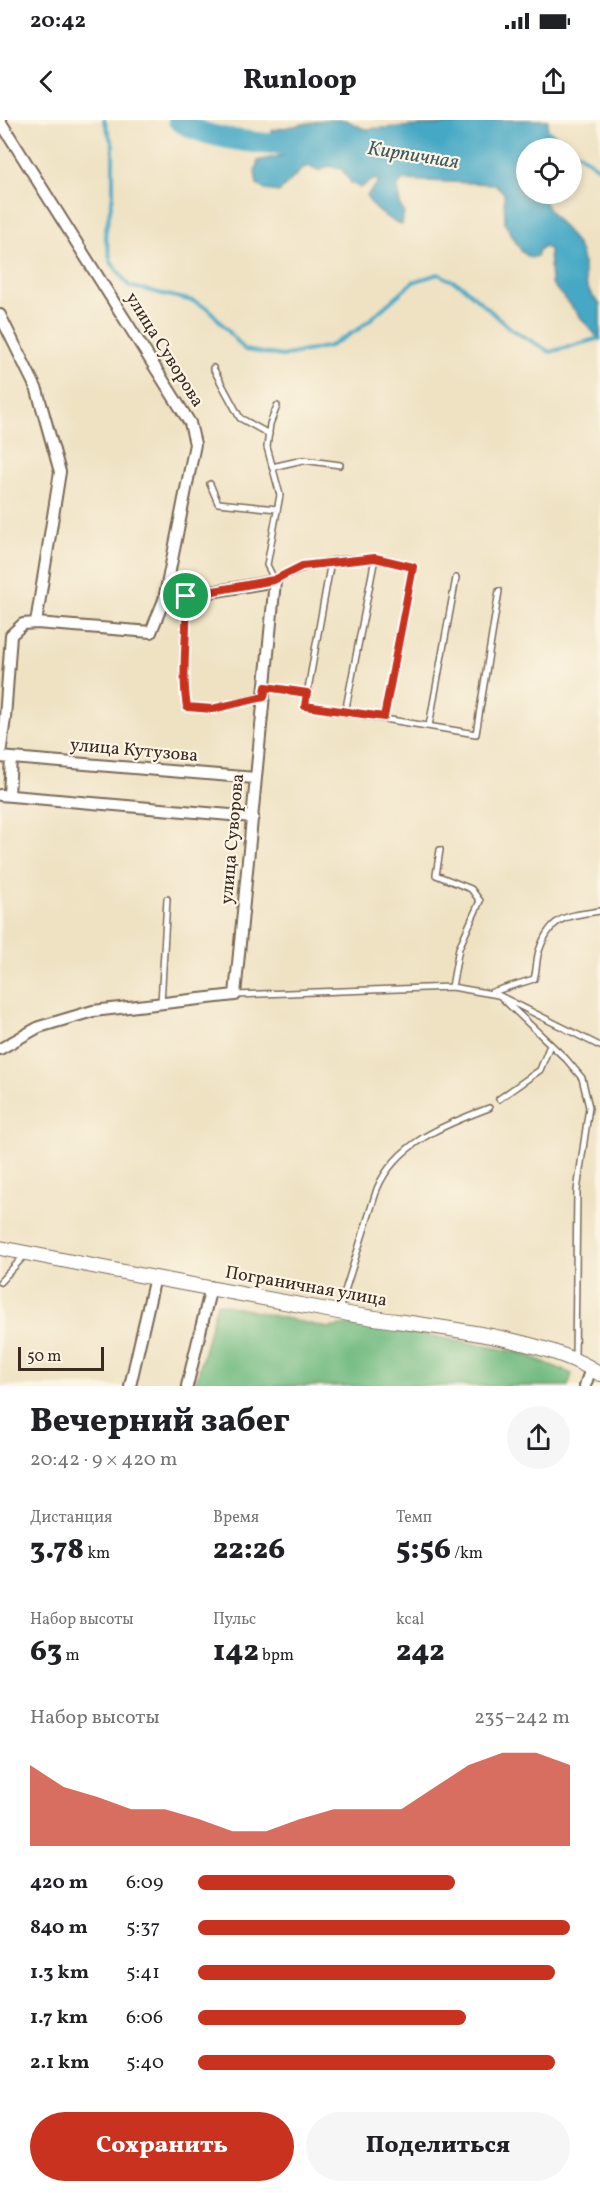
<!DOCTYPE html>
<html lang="ru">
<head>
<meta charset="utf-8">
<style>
	:root { --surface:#fff; --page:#f6f6f6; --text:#202124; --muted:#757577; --accent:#c8321e }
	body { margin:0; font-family:Vollkorn,serif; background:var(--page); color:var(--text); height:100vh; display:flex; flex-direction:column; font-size:22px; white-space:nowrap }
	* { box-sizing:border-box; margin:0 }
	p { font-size:20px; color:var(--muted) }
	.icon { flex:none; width:33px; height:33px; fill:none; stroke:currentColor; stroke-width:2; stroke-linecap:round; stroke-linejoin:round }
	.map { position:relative; height:1266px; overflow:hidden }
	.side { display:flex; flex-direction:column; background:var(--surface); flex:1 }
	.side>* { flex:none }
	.tools { position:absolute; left:516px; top:18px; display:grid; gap:12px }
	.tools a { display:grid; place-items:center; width:66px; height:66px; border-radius:50%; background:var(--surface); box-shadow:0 3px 9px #0003; font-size:30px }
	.scale { position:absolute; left:18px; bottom:15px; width:86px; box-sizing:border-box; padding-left:6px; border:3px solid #3b2a1e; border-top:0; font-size:16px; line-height:21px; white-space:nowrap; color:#3b2a1e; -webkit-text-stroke:4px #fcf5e5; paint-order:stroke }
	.pin { position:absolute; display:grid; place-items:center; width:51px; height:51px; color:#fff; margin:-26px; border:3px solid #fff; border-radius:50%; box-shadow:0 2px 6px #0007 }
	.round { display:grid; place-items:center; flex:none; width:63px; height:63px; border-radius:32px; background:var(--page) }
	.summary { display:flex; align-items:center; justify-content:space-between; height:102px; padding:0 30px }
	h1 { font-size:33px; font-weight:800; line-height:45px }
	.stats { display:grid; grid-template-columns:repeat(3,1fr); gap:9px; height:102px; padding:6px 30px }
	.stats div { display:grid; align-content:center }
	.stats b { font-size:30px; font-weight:800 }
	.stats small { font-size:16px; font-weight:400 }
	.stats p { font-size:16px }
	.chart { height:168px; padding:12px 30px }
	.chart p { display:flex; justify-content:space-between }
	.chart svg { width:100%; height:108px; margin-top:6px; fill:var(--accent); opacity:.7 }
	.button { display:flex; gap:12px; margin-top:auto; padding:12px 30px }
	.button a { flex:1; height:69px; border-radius:36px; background:var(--accent); color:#fff; font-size:24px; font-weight:800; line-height:69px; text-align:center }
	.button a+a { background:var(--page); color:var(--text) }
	ul { padding:0 30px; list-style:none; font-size:20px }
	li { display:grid; grid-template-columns:96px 72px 1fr; align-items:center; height:45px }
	li i { height:15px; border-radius:8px; background:var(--accent) }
	.status { display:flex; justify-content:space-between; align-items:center; height:42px; padding:0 30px; background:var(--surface); direction:ltr }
	.status svg { height:16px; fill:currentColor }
	header { display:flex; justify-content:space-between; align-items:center; height:78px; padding:0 30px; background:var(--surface); font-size:27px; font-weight:800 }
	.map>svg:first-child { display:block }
	.forest { fill:#74bc82; stroke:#587350; stroke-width:1.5 }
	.water { fill:#45a8c5; stroke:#406972; stroke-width:1.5 }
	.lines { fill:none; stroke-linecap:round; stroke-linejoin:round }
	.stream { stroke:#45a8c5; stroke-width:4 }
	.river { stroke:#45a8c5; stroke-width:21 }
	.service-casing { stroke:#7a6a58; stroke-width:8 }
	.minor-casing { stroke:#7a6a58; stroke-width:14 }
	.tertiary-casing { stroke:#7a6a58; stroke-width:16 }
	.service { stroke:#fff; stroke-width:5 }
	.minor { stroke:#fff; stroke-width:10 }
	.tertiary { stroke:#fff; stroke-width:14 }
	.route-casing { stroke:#fff; stroke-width:12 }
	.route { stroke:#c8321e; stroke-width:8 }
	.labels { text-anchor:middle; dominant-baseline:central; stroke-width:4.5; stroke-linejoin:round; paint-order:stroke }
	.street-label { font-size:18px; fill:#3b2a1e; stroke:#fcf5e5 }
	.water-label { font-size:20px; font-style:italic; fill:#3f5c61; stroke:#fcf5e5 }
</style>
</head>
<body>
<div class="status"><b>20:42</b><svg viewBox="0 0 49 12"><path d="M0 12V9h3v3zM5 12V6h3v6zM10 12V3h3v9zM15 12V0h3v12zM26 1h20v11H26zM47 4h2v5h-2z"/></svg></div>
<header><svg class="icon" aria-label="back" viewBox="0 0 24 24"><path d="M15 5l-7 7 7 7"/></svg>Runloop<svg class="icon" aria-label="share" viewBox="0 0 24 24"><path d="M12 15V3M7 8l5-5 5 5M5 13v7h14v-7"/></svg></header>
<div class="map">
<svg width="600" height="1266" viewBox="0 0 600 1266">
	<rect width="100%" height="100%" fill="#fcf5e5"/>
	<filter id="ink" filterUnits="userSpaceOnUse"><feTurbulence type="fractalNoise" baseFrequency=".0167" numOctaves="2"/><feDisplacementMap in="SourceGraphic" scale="12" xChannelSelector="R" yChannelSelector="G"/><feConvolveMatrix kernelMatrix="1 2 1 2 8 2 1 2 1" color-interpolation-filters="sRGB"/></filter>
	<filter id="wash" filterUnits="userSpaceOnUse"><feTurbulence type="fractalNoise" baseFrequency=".008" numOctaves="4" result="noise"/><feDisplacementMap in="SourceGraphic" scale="24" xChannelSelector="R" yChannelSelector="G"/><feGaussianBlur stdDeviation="1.35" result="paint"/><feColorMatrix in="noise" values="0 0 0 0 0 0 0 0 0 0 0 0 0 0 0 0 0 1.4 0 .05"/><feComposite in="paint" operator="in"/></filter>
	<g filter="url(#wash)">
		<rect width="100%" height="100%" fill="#efe2c3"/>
		<path class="forest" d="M 217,1183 L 328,1208 L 363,1203 L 522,1233 L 572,1254 L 568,1266 L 215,1266 L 213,1263 L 195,1266 Z"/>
		<path class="water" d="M 324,0 L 346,0 L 364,9 L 468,3 L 472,0 L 548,0 L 547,28 L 526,28 L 526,74 L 542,74 C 546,95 568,106 579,128 C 589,149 577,163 600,184 L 600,220 L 551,163 L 549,129 L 544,126 L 539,130 L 537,136 L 531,138 L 522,132 L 505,103 L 504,73 L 495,64 L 404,60 L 398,65 L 400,86 L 404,92 L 402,105 C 389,100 372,89 367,76 L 379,61 L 375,59 L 360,68 L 351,63 L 342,49 L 328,46 L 320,51 L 310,46 L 303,48 L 279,72 L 265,70 L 257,64 L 255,52 L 258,41 L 292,33 L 288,28 L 273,24 L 272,10 Z"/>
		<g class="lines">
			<path class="stream" d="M 104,0 L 113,26 L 113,76 L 105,114 L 111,142 L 129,166 L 193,181 L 209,189 L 245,230 L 282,236 L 330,226 L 359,209 L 413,162 L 438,154 L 461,165 L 511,209 L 550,232 L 600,218
				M 548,11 L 600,49"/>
			<path class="river" d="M 178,0 C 205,21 267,24 302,25"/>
		</g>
	</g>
	<g filter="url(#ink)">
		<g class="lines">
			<defs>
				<path id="service" d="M 213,248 L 240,298 L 269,314
					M 277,286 L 270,304 L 267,327 L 280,375 L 267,445 L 275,461 C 322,435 361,434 413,447 L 384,597
					M 272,347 L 303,340 L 340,345
					M 210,364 L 218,383 L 277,389
					M 331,441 L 305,586 L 476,614 L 499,471
					M 186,476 C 188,513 181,553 187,587 L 212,589 L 263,577
					M 266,567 L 307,573
					M 345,593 L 375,438
					M 429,606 L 456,458
					M 440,730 L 436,755 L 471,769 L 480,781 L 459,828 L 452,867
					M 492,872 L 534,859 C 537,850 536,840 539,831 C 551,795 567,796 600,791
					M 235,875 L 452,867 L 498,875 L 600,926
					M 502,878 L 566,939 L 582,958 L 589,987 L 577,1071 L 575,1240
					M 161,883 L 167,779
					M 499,979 L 540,950 L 550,925
					M 0,1162 L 25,1135
					M 339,1190 L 377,1069 C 396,1023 446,1004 489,988"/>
				<path id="minor" d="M 0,1 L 190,303 L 195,324 L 164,480 L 275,461 L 235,875 L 93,891 L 39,907 L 0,929
					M 0,195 L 37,270 L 60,352 L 36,503
					M 0,635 L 5,598 L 11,515 L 23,504 L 36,503 L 151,512 L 164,480
					M 0,637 L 255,658
					M 0,675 L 253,697
					M 9,675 L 11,638
					M 130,1266 L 155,1157
					M 187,1266 L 211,1167
					M 585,1266 L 591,1248"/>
				<path id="tertiary" d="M 0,1128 C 116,1151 233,1173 349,1194 C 419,1206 544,1215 600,1254"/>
			</defs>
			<use href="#service" class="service-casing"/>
			<use href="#minor" class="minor-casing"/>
			<use href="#tertiary" class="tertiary-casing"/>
			<use href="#service" class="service"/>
			<use href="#minor" class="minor"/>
			<use href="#tertiary" class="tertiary"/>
		</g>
	</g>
	<g class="lines" filter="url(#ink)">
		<defs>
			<path id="route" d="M 375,438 L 413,447 L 384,597 L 305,586 L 307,573 L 266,567 L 264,577 L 212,589 L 187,587 C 181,552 188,513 186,476 L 274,460 L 302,446 Z"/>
		</defs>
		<use href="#route" class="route-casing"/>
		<use href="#route" class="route"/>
	</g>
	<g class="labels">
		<g class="street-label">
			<text transform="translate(164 230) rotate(58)">улица Суворова</text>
			<text transform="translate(134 631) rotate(5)">улица Кутузова</text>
			<text transform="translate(233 719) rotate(-85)">улица Суворова</text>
			<text transform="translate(306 1167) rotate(10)">Пограничная улица</text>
		</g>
		<g class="water-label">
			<text transform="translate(413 36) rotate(9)">Кирпичная</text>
		</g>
	</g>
</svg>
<div class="tools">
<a><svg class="icon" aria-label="locate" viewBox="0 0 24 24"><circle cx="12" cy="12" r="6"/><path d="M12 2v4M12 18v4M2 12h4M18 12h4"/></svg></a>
</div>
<div class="scale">50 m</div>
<div class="pin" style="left:186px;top:476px;background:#1e9e55"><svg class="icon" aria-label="arrive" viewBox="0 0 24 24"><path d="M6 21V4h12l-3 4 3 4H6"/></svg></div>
</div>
<section class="side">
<div class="summary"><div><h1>Вечерний забег</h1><p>20:42 · 9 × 420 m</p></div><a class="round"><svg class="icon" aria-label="share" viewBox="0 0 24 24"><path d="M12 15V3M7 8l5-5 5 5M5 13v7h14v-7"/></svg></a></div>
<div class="stats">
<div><p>Дистанция</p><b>3.78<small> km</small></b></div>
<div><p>Время</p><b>22:26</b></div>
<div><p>Темп</p><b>5:56<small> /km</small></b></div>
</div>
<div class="stats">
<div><p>Набор высоты</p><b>63<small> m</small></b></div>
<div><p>Пульс</p><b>142<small> bpm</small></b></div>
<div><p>kcal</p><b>242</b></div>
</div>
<div class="chart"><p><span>Набор высоты</span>235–242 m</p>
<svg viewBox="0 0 160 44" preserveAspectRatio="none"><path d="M0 44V11L10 20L20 24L30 29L40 29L50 33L60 38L70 38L80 33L90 29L100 29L110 29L120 20L130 11L140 6L150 6L160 11V44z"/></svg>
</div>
<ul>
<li><b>420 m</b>6:09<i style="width:69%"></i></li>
<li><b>840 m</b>5:37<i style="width:100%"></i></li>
<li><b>1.3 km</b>5:41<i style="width:96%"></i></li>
<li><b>1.7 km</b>6:06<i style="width:72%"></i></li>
<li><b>2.1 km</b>5:40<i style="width:96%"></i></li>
</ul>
<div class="button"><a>Сохранить</a><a>Поделиться</a></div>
</section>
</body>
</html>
